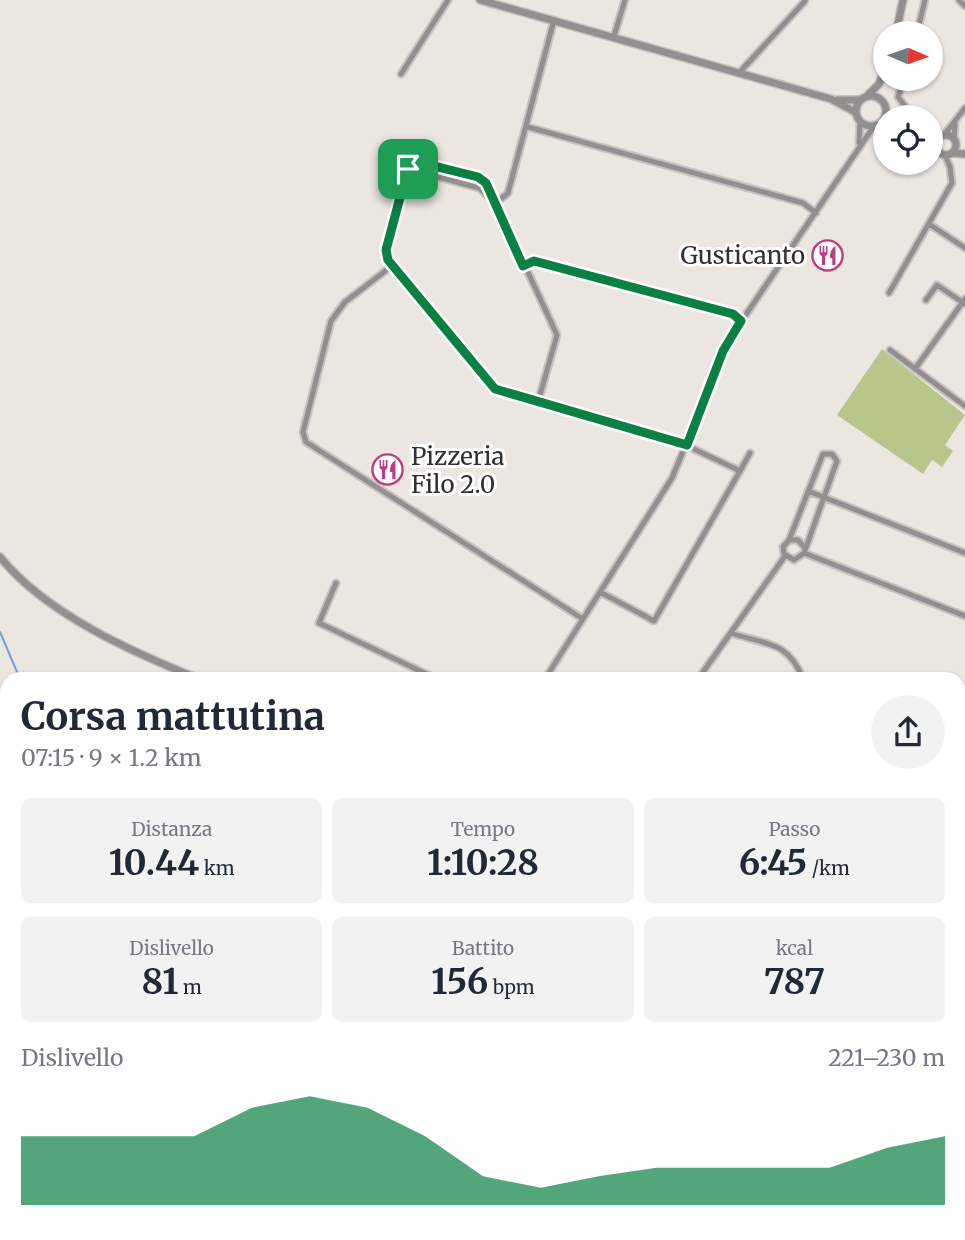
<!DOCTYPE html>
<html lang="it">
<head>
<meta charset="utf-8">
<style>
	:root { --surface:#fff; --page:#f2f2f3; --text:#1f2937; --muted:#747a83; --accent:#0b8043 }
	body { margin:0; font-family:Merriweather,serif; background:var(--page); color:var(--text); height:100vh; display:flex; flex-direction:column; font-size:26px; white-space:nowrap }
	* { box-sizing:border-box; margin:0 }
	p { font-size:23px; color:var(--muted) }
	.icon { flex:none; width:38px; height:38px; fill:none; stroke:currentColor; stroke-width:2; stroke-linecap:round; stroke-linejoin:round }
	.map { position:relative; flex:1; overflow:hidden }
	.details { position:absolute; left:0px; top:672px; width:966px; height:569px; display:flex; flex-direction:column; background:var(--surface); border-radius:21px 21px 0 0; box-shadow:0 2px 5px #0004 }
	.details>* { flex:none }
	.needle { width:46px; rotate:92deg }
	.buttons { position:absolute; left:873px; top:21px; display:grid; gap:14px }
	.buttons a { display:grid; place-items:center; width:70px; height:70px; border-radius:50%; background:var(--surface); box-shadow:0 2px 5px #0004; font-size:35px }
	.pin { position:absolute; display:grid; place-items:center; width:60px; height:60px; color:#fff; margin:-30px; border-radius:14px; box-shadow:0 4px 10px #0006 }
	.round { display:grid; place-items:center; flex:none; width:74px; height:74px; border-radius:37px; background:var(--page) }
	.head { display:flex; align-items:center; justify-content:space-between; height:119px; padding:0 21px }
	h1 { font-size:38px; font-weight:700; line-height:52px }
	.figures { display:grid; grid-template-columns:repeat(3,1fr); gap:10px; height:119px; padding:7px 21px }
	.figures div { display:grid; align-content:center; border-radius:10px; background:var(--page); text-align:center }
	.figures b { font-size:35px; font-weight:700 }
	.figures small { font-size:19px; font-weight:400 }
	.figures p { font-size:19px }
	.chart { height:196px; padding:14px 21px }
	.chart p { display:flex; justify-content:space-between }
	.chart svg { width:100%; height:126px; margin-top:7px; fill:var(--accent); opacity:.7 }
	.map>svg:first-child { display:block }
	.green { fill:#b8c68c }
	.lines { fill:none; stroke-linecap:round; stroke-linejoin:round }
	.stream { stroke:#759fdb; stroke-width:2 }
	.minor-casing { stroke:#c7c2bd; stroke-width:9 }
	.tertiary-casing { stroke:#c7c2bd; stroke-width:10 }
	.minor { stroke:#928f91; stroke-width:5 }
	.tertiary { stroke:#928f91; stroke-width:7 }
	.route-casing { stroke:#fff; stroke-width:14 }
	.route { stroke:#0b8043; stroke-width:9 }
	.labels { text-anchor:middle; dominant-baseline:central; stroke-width:6; stroke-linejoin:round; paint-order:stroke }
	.poi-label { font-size:24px; fill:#33312f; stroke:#fff; text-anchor:end }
</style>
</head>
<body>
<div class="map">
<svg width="965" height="1240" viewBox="0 0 965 1240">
	<rect width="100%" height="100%" fill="#ece6e1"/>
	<path class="green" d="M 882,349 L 965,415 L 945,445 L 953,451 L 942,467 L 932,460 L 923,474 L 837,415 Z"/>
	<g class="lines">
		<path class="stream" d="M 0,632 L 20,679
			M 959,929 L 965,933"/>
		<defs>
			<path id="minor" d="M 959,0 L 965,6
				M 917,33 L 925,0
				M 614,36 L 625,0
				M 739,73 L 805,1
				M 401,74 L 448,0
				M 904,79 L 898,97 L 912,115 L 920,116
				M 528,127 L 803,203 L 816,213
				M 944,135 L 965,108
				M 954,139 L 955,122
				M 859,143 L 860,122
				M 408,169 L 479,188 L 491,199
				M 495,204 L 508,193 L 554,20
				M 929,224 L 965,248
				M 393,265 L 345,302 L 331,321 L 303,432 L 306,442 L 583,619
				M 523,266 L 534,261 L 733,314 L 742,321
				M 889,293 L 952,183 L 950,167 L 945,155
				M 926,300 L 937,285 L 965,304
				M 890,350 L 965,406
				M 915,369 L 965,299
				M 538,402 L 557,335 L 488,186 L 478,177 L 410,160 L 386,250 L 388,259 L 495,389 L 499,391 L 675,440 L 740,471 L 654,621 L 600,592
				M 740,471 L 750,453
				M 808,491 L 965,553
				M 789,540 L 823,454 L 832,454 L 837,461 L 804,553 L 794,560 L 784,554 L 783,547 L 789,540 L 798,540 L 804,547
				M 804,553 L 965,616
				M 336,583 L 319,623 L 437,679
				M 731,633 C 765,645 788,640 803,679
				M 545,679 L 672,478 L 730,338 L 874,126
				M 698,679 L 785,556
				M 959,758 L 965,761
				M 0,799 L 7,803
				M 959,996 L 965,998
				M 959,1023 L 965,1003
				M 959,1097 L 965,1099
				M 618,1234 L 620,1240
				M 209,1240 L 210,1234
				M 664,1240 L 665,1234"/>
			<path id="tertiary" d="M 480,0 L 831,99 L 855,112
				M 896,33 L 903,0
				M856 111a15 15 0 1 1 30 0a15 15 0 1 1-30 0Z
				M 867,96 L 879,84 L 886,68
				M 837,100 L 860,100
				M936 145a10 10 0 1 1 20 0a10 10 0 1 1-20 0Z
				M 953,153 L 965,154
				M 0,557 C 46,614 132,652 199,679
				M 604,1234 L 606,1240"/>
		</defs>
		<use href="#minor" class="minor-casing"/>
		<use href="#tertiary" class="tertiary-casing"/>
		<use href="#minor" class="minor"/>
		<use href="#tertiary" class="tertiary"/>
	</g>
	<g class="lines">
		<defs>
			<path id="route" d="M 410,160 L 478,177 L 486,183 L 523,266 L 534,261 L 733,314 L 741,321 L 723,351 L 687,445 L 495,389 L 388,260 L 386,250 Z"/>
		</defs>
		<use href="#route" class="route-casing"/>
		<use href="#route" class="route"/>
	</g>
	<defs>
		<symbol id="restaurant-ring" viewBox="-11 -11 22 22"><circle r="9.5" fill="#fff" stroke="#be3c84" stroke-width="1.5"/><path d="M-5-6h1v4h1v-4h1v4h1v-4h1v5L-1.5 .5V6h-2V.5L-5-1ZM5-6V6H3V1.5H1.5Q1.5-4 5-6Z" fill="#be3c84"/></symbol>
	</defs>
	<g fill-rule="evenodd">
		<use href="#restaurant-ring" x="810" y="238" width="35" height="35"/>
		<use href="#restaurant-ring" x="370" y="452" width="35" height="35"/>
	</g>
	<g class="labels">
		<g class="poi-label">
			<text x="805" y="255">Gusticanto</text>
			<text x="411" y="456" text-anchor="start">Pizzeria<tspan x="411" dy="28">Filo 2.0</tspan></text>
		</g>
	</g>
</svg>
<div class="buttons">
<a><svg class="needle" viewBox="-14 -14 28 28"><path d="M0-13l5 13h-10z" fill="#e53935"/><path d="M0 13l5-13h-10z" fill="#747a83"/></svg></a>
<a><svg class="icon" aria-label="locate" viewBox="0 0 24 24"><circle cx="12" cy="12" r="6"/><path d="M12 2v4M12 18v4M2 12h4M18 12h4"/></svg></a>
</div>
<div class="pin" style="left:408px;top:169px;background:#1e9e55"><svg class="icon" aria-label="arrive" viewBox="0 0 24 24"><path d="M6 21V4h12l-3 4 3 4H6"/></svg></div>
<section class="details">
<div class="head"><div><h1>Corsa mattutina</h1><p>07:15 · 9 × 1.2 km</p></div><a class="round"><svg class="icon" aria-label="share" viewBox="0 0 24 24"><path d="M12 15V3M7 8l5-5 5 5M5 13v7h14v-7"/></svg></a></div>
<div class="figures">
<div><p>Distanza</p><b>10.44<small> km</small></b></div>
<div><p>Tempo</p><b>1:10:28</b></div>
<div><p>Passo</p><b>6:45<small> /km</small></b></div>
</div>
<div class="figures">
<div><p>Dislivello</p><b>81<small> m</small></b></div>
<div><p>Battito</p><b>156<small> bpm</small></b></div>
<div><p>kcal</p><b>787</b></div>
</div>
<div class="chart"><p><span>Dislivello</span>221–230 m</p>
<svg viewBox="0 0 160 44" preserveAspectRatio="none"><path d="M0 44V20L10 20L20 20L30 20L40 10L50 6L60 10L70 20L80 34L90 38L100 34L110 31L120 31L130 31L140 31L150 24L160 20V44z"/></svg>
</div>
</section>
</div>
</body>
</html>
